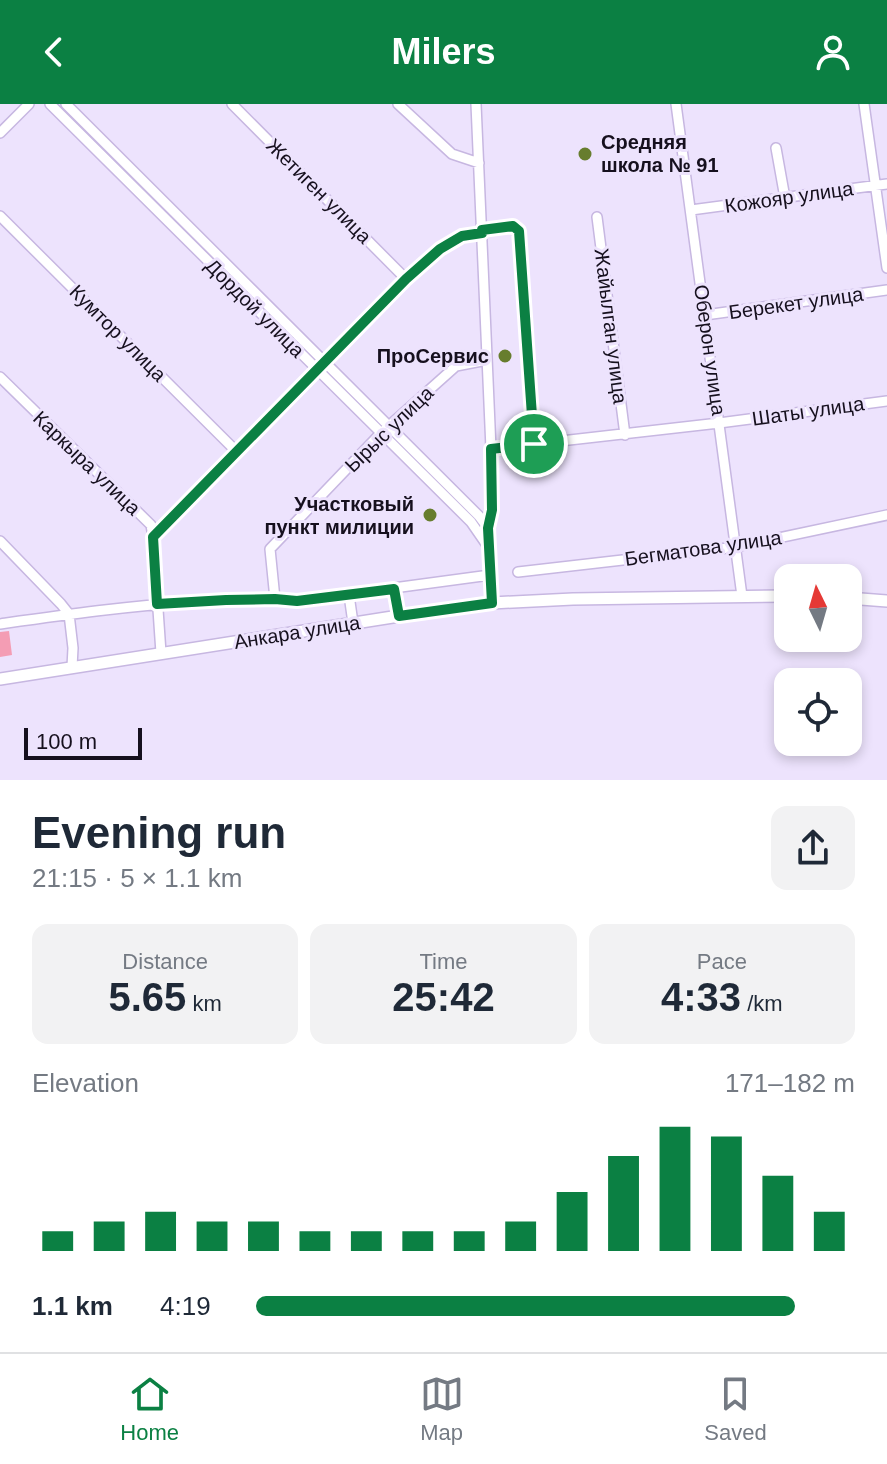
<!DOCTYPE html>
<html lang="en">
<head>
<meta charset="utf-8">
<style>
	:root { --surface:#fff; --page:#f2f2f3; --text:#1f2937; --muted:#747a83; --line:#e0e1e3; --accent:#0b8043 }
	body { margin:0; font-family:Helvetica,sans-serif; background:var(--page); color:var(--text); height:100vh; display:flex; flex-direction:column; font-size:30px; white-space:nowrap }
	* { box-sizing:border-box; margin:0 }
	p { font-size:26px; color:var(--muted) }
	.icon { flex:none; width:44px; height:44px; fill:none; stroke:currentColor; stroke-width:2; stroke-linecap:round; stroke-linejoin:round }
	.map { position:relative; height:676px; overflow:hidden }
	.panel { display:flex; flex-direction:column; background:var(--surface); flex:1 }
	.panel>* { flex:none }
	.needle { width:52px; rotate:355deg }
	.controls { position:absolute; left:774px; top:460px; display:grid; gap:16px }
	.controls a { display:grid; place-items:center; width:88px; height:88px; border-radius:16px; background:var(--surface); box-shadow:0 4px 12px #0003; font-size:40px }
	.scale { position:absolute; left:24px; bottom:20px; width:118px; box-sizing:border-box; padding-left:8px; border:4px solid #16101e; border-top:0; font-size:22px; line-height:28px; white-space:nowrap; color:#16101e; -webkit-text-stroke:6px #ede3fd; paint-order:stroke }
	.pin { position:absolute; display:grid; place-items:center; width:68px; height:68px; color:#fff; margin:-34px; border:4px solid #fff; border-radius:50%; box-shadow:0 2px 8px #0007 }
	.round { display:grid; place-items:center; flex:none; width:84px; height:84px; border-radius:16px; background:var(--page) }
	.overview { display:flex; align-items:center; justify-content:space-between; height:136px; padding:0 32px }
	h1 { font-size:44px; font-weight:700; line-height:60px }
	.stats { display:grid; grid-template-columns:repeat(3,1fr); gap:12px; height:136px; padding:8px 32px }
	.stats div { display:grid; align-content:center; border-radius:16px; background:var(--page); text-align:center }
	.stats b { font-size:40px; font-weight:700 }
	.stats small { font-size:22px; font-weight:400 }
	.stats p { font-size:22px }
	.chart { height:224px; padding:16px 32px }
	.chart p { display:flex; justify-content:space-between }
	.chart svg { width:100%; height:144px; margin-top:8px; stroke:var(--accent); stroke-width:6 }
	ul { padding:0 32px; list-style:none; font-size:26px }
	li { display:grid; grid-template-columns:128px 96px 1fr; align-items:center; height:60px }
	li i { height:20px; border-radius:10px; background:var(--accent) }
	header { display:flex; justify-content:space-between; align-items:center; height:104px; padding:0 32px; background:var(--accent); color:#fff; font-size:36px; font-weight:700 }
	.tabs { display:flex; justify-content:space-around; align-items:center; height:112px; border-top:2px solid var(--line); background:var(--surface); font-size:22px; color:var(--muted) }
	.tabs a { display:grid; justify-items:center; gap:4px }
	.tabs .active { color:var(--accent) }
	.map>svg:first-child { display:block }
	.green { fill:#f49db4 }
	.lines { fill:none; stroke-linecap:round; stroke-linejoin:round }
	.minor-casing { stroke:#c7b7e1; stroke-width:12 }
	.major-casing { stroke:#c7b7e1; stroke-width:14 }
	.minor { stroke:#fff; stroke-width:9 }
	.major { stroke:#fff; stroke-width:11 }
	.route-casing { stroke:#fff; stroke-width:16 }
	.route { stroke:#0b8043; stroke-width:10 }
	.poi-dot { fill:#677d2e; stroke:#ede3fd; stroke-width:3 }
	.labels { text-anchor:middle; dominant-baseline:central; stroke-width:6; stroke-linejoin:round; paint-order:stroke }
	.poi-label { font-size:20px; font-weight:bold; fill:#16101e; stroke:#ede3fd; text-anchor:end }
	.street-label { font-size:20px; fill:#16101e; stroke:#ede3fd }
</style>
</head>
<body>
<header><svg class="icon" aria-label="back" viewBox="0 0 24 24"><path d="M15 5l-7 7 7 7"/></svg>Milers<svg class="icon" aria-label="person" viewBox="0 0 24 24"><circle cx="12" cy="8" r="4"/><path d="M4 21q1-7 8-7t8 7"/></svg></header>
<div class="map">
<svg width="887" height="676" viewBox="0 0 887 676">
	<rect width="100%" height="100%" fill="#ede3fd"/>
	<path class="green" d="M 9,527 L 12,551 L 0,553 L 0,528 Z"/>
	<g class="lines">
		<defs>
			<path id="minor" d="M 50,0 L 471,418 L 489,444
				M 66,0 L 479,412 L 488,424
				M 232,0 L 406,175
				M 398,0 L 452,50 L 479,59
				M 476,0 L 491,345 L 492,406 L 488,424 L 492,499
				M 676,0 L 742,492
				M 864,0 L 887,164
				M 0,29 L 29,0
				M 776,44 L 785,94
				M 691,106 L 887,80
				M 0,112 L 236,347
				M 597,113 L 625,331
				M 482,126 L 513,122 L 519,127 L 534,340
				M 705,211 L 887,186
				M 0,273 L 151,421 L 153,433 L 161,549
				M 491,345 L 719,319 L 887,297
				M 153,433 L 406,175 L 440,145 L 462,132 L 482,129
				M 0,437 L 61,500 L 69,510 L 73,544 L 72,563
				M 518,468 L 736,443 L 887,411
				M 394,485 L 399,512
				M 349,491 L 353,519
				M 275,495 L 270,445 L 381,329 L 456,262 L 487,256
				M 0,520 C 64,511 127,502 191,498 C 227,496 262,494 297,497 L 490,471"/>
			<path id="major" d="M 848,494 L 887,497
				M 0,575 L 399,512 L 492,499 L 573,495 L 788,492"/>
		</defs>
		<use href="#minor" class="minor-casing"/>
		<use href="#major" class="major-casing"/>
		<use href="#minor" class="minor"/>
		<use href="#major" class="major"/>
	</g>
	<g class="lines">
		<defs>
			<path id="route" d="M 513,122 L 519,127 L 534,340 L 491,345 L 492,406 L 488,424 L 492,499 L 399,512 L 394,485 L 297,497 L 275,495 L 226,496 L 157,500 L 153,433 L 406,175 L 440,145 L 462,132 L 482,129 L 482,126 Z"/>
		</defs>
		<use href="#route" class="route-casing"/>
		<use href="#route" class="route"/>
	</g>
	<g class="poi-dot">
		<circle cx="585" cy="50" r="8"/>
		<circle cx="505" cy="252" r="8"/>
		<circle cx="430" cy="411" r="8"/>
	</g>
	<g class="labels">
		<g class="poi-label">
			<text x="601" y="38" text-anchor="start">Средняя<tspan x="601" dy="23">школа № 91</tspan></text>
			<text x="489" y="252">ПроСервис</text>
			<text x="414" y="400">Участковый<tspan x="414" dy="23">пункт милиции</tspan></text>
		</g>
		<g class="street-label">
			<text transform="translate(319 87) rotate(45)">Жетиген улица</text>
			<text transform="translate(789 93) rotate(-8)">Кожояр улица</text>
			<text transform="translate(796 199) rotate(-8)">Берекет улица</text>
			<text transform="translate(255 204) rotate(45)">Дордой улица</text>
			<text transform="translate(611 222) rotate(83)">Жайылган улица</text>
			<text transform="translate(118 229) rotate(45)">Кумтор улица</text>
			<text transform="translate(710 246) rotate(82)">Оберон улица</text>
			<text transform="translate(808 307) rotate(-8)">Шаты улица</text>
			<text transform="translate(389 325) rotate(-44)">Ырыс улица</text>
			<text transform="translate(87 359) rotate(44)">Каркыра улица</text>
			<text transform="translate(703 444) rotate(-8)">Бегматова улица</text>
			<text transform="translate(297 528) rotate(-9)">Анкара улица</text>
		</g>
	</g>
</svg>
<div class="controls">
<a><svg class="needle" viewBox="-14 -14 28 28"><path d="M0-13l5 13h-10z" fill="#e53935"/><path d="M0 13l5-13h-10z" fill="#747a83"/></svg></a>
<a><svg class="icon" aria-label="locate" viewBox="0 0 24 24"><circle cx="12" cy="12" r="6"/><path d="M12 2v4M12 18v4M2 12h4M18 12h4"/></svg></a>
</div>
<div class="scale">100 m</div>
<div class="pin" style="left:534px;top:340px;background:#1e9e55"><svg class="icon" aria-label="arrive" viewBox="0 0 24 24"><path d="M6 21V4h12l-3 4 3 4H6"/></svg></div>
</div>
<section class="panel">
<div class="overview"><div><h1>Evening run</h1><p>21:15 · 5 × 1.1 km</p></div><a class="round"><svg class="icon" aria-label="share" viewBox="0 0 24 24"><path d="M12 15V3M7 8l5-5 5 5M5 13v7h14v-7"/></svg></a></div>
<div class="stats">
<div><p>Distance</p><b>5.65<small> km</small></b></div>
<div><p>Time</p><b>25:42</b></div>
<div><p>Pace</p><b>4:33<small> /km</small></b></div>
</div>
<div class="chart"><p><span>Elevation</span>171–182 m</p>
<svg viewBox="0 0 160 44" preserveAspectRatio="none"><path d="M5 44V38M15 44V35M25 44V32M35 44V35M45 44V35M55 44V38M65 44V38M75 44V38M85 44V38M95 44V35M105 44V26M115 44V15M125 44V6M135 44V9M145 44V21M155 44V32"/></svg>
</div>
<ul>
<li><b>1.1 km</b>4:19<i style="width:90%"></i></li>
</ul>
</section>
<nav class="tabs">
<a class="active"><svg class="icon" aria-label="home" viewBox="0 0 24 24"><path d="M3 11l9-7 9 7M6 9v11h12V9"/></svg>Home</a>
<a><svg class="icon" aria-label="map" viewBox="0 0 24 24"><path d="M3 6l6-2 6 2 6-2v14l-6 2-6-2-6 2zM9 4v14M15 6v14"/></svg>Map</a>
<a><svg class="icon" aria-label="saved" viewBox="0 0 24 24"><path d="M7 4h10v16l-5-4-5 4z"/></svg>Saved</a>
</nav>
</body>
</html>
